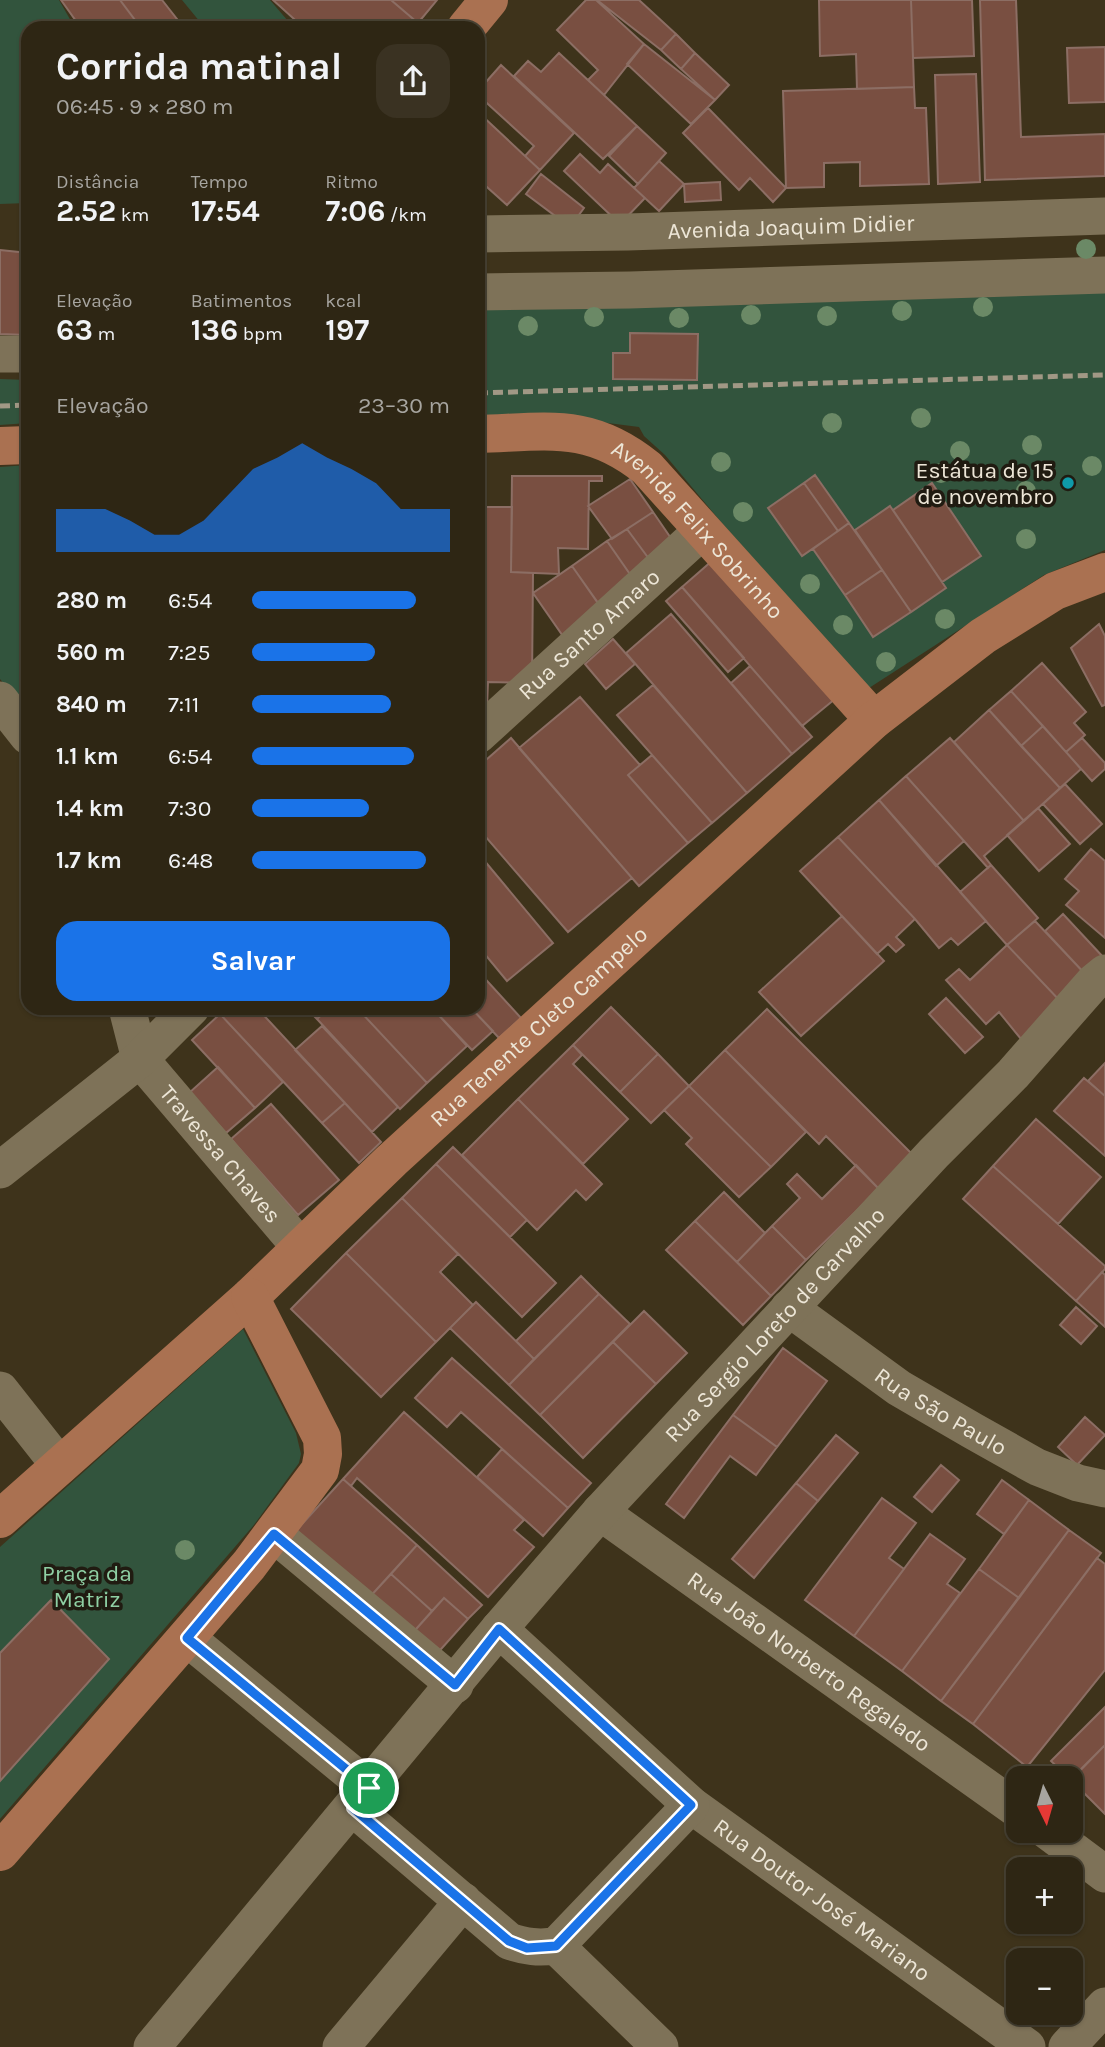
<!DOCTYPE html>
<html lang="pt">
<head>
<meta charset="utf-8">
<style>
	:root { --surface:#2e2614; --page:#3a3222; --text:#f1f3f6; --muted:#a7a5a0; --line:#494334; --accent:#1a73e8 }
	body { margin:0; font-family:Karla,sans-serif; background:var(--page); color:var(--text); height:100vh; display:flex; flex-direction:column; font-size:26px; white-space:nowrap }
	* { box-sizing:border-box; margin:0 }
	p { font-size:23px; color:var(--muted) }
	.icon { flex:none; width:38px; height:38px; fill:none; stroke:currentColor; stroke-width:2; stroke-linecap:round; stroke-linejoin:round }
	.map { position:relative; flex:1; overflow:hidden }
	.drawer { position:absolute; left:21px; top:21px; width:464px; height:994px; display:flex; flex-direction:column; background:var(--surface); border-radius:21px; box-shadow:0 2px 5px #0004,0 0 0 2px var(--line) }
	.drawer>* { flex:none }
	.needle { width:46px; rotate:175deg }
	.buttons { position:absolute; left:1006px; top:1766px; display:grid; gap:14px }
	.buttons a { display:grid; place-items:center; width:77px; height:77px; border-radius:14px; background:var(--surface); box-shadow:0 2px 5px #0004,0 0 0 2px var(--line); font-size:35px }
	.pin { position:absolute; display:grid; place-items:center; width:60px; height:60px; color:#fff; margin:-30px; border:4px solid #fff; border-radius:50%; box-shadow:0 2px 7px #0007 }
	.round { display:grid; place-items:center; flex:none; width:74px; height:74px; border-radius:21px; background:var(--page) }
	.headline { display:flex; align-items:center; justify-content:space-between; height:119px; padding:0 35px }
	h1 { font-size:38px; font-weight:700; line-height:52px }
	.figures { display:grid; grid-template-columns:repeat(3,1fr); gap:10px; height:119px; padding:7px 35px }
	.figures div { display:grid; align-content:center }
	.figures b { font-size:30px; font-weight:700 }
	.figures small { font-size:19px; font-weight:400 }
	.figures p { font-size:19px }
	.chart { height:196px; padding:14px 35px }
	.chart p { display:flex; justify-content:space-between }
	.chart svg { width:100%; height:126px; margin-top:7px; fill:var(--accent); opacity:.7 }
	.button { display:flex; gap:14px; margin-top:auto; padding:14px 35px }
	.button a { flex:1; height:80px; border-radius:21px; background:var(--accent); color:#fff; font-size:28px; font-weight:700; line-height:80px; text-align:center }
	ul { padding:0 35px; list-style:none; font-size:23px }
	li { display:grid; grid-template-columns:112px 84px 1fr; align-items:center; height:52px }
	li i { height:18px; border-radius:9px; background:var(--accent) }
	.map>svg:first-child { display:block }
	.green { fill:#32543d }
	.building { fill:#794f41; stroke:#8c6e64; stroke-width:2 }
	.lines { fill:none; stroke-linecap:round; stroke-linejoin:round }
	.minor { stroke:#7e7258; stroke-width:37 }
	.major { stroke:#aa7151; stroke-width:38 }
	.rail { stroke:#a19885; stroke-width:5; stroke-dasharray:10 5; stroke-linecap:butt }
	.tree { fill:#6b8966 }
	.route-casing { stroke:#fff; stroke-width:14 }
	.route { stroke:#1a73e8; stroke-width:9 }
	.culture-dot { fill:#0f9aa8; stroke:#201b11; stroke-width:2.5 }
	.labels { text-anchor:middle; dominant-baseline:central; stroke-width:7; stroke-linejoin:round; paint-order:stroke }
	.street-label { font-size:23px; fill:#ede6d7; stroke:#201b11 }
	.poi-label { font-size:23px; fill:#ede6d7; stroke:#201b11; text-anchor:end }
	.park-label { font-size:23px; fill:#8fd0a4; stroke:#201b11 }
</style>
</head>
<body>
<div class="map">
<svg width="1105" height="2047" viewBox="0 0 1105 2047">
	<rect width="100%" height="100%" fill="#3e331b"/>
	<path class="green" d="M 0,0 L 59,0 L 75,28 L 28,28 L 28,203 L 0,204 Z
		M 182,0 L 270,0 L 294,28 L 205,28 Z
		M 1105,287 L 1105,550 L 1044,575 L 869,688 L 721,522 L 665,455 L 644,436 L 639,427 L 600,422 L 478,426 L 478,306 Z
		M 0,379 L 28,380 L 28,423 L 0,425 Z
		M 28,465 L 28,714 L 0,679 L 0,467 Z
		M 243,1329 L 296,1433 L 301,1454 L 299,1463 L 253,1526 L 0,1819 L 0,1547 Z"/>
	<path class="building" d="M 61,0 L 120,0 L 141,28 L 81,28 Z
		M 120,0 L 162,0 L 184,28 L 141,28 Z
		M 273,0 L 391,0 L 418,23 L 413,28 L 304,28 Z
		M 391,0 L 437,0 L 418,23 Z
		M 586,0 L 596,0 L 644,44 L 604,95 L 588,80 L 598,70 L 557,30 Z
		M 597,0 L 639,0 L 676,34 L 661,50 Z
		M 819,0 L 911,0 L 914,87 L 857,89 L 856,54 L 820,56 Z
		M 911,0 L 972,0 L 974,56 L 913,58 Z
		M 980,0 L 1016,0 L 1021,137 L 1105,134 L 1105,176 L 985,180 Z
		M 676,34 L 695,53 L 681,69 L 661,50 Z
		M 644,44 L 715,100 L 691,124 L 627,64 Z
		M 1105,47 L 1105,102 L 1069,103 L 1067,48 Z
		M 559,53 L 637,126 L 603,159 L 514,76 L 528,61 L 541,72 Z
		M 695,53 L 729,85 L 715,100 L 681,69 Z
		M 501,65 L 574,133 L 540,170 L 525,156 L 534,146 L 478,95 L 478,91 Z
		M 976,74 L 980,182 L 938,184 L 935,75 Z
		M 914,87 L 915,108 L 926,108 L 929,184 L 860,186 L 860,162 L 824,163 L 824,187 L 786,188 L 783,91 Z
		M 708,108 L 786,188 L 773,202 L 750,178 L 739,190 L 683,133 Z
		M 478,112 L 540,170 L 507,205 L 478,179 Z
		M 637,126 L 666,153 L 638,184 L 609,156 Z
		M 580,154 L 600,173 L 608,164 L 645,198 L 620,224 L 564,171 Z
		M 659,161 L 684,184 L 659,211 L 634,188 Z
		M 541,174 L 584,208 L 570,227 L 526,194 Z
		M 720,182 L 721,200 L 685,202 L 684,184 Z
		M 0,250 L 28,253 L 28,335 L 0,334 Z
		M 630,333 L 698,334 L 697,380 L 613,379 L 613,353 L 630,353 Z
		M 815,475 L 849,523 L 838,531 L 804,483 Z
		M 512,476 L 602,476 L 602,481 L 589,481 L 588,549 L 558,548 L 559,574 L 511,572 Z
		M 630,479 L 653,512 L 612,539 L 588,506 Z
		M 804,483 L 838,531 L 802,556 L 768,508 Z
		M 932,483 L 981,556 L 942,582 L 893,510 Z
		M 890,506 L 946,588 L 911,612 L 855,530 Z
		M 478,507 L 512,507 L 511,572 L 533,573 L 532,683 L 488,682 L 487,706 L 478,706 Z
		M 653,512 L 677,547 L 652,563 L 627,529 Z
		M 849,523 L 882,570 L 845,595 L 813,549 Z
		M 627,529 L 652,563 L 632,577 L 607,541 Z
		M 607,541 L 636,583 L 601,607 L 572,566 Z
		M 713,560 L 835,699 L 802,726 L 682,587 Z
		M 572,566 L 604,612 L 565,639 L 533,593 Z
		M 882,570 L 911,612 L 873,637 L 845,595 Z
		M 682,587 L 744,658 L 728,672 L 666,601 Z
		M 671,614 L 792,754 L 747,793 L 626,653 Z
		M 1099,624 L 1105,636 L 1105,705 L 1102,706 L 1071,648 Z
		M 613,639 L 635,664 L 606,689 L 585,664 Z
		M 1042,663 L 1086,712 L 1074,723 L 1085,735 L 1066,752 L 1011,691 Z
		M 750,666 L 812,737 L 792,754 L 731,683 Z
		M 653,685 L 747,793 L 712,823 L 617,715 Z
		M 1011,691 L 1043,726 L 1021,746 L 989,710 Z
		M 580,697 L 640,765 L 628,775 L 688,843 L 639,886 L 519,748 Z
		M 989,710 L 1060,788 L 1024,821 L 954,742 Z
		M 1043,726 L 1081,769 L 1060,788 L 1021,746 Z
		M 511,738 L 632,878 L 568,932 L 478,828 L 478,767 Z
		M 950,738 L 1024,821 L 984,856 L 991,865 L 988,868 L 906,776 Z
		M 1082,738 L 1105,763 L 1105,769 L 1092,781 L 1066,752 Z
		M 652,755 L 712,823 L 688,843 L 628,775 Z
		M 906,776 L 964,841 L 936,866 L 879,800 Z
		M 1065,784 L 1102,824 L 1080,844 L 1043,804 Z
		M 879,800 L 986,921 L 958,945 L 951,938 L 939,948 L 915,919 L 838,837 Z
		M 1038,808 L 1070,844 L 1039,871 L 1007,835 Z
		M 838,837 L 915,919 L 896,937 L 904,945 L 896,952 L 888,944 L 877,954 L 800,871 Z
		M 1091,849 L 1105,861 L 1105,938 L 1066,905 L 1079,891 L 1065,879 Z
		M 478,853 L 553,943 L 507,981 L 478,946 Z
		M 991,865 L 1038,918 L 1007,945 L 960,892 Z
		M 1063,914 L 1104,958 L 1087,976 L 1045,931 Z
		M 842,916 L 884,961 L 801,1036 L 759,992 Z
		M 1035,921 L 1087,976 L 1062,1003 L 1007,945 Z
		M 1007,945 L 1062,1003 L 1021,1039 L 999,1012 L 986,1024 L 946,980 L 959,969 L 970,980 Z
		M 478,971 L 521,1018 L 499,1038 L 471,1008 L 478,1008 Z
		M 946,998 L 983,1037 L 965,1053 L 929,1014 Z
		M 611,1007 L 658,1054 L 620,1092 L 573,1045 Z
		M 227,1008 L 257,1008 L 345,1103 L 322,1123 L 220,1014 Z
		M 306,1008 L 329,1008 L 317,1019 Z
		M 329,1008 L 357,1008 L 427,1083 L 400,1109 L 317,1019 Z
		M 357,1008 L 432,1008 L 467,1046 L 427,1083 Z
		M 432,1008 L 471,1008 L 493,1031 L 472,1050 Z
		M 767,1009 L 913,1155 L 879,1189 L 826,1136 L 819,1144 L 725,1050 Z
		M 220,1014 L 283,1082 L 255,1108 L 192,1040 Z
		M 322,1026 L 398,1107 L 372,1132 L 295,1050 Z
		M 573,1045 L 582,1055 L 573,1064 L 628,1119 L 583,1164 L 518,1099 Z
		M 725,1050 L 806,1132 L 771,1167 L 689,1086 Z
		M 658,1054 L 689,1086 L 651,1123 L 620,1092 Z
		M 1105,1063 L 1105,1096 L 1088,1081 Z
		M 218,1067 L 255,1108 L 226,1133 L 189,1093 Z
		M 1084,1078 L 1105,1096 L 1105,1156 L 1054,1111 Z
		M 689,1086 L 771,1167 L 739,1197 L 686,1144 L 692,1138 L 664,1110 Z
		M 518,1099 L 602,1184 L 586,1200 L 576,1190 L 537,1230 L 462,1155 Z
		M 345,1103 L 381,1142 L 359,1163 L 322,1123 Z
		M 271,1104 L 339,1180 L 298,1215 L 231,1139 Z
		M 1036,1119 L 1101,1177 L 1058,1224 L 993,1166 Z
		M 453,1147 L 527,1220 L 510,1237 L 436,1164 Z
		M 436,1164 L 556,1283 L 522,1317 L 402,1198 Z
		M 856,1165 L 879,1189 L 806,1260 L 772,1226 L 800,1198 L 787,1184 L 797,1174 L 822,1199 Z
		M 993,1166 L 1105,1266 L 1105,1269 L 1076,1301 L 963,1199 Z
		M 724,1192 L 765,1233 L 737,1262 L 695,1221 Z
		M 402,1198 L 458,1254 L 440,1272 L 473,1305 L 436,1342 L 346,1253 Z
		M 695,1221 L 771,1296 L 743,1325 L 666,1250 Z
		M 772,1226 L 806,1260 L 771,1296 L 737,1262 Z
		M 346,1253 L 436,1342 L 381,1397 L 291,1309 Z
		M 1102,1272 L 1105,1275 L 1105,1327 L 1076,1301 Z
		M 581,1276 L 599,1294 L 534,1359 L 516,1341 Z
		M 599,1294 L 630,1324 L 540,1415 L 509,1385 Z
		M 476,1302 L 534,1359 L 509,1385 L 450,1328 Z
		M 1076,1307 L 1097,1326 L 1081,1344 L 1060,1325 Z
		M 644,1311 L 687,1353 L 656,1384 L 613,1342 Z
		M 613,1342 L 656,1384 L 583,1458 L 540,1415 Z
		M 783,1348 L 827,1381 L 777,1447 L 733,1415 Z
		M 452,1358 L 591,1483 L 568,1508 L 461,1412 L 447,1427 L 415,1398 Z
		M 404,1412 L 524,1520 L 514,1530 L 534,1547 L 488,1597 L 357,1478 L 351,1486 L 343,1479 Z
		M 733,1415 L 777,1447 L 756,1475 L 730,1456 L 684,1518 L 666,1504 Z
		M 1085,1417 L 1105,1435 L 1077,1465 L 1058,1447 Z
		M 836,1435 L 858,1453 L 818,1501 L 796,1483 Z
		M 502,1449 L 568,1508 L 543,1536 L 477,1477 Z
		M 941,1465 L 959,1480 L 932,1512 L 914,1497 Z
		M 343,1479 L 417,1545 L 367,1600 L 294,1533 Z
		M 1002,1480 L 1029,1500 L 1004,1534 L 977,1514 Z
		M 796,1483 L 818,1501 L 754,1578 L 732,1559 Z
		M 882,1498 L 916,1523 L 889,1558 L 904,1569 L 854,1636 L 805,1600 Z
		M 1029,1500 L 1069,1530 L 1019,1598 L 979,1569 Z
		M 1069,1530 L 1101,1553 L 973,1724 L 941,1701 Z
		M 930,1534 L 965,1559 L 947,1584 L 960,1593 L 902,1671 L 854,1636 Z
		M 417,1545 L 482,1605 L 468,1619 L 444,1598 L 432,1611 L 391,1574 Z
		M 1097,1558 L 1105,1564 L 1105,1670 L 1027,1767 L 973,1724 Z
		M 979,1569 L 1019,1598 L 941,1701 L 902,1671 Z
		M 391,1574 L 432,1611 L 409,1637 L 367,1600 Z
		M 444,1598 L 468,1619 L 433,1658 L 409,1637 Z
		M 51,1600 L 109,1659 L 0,1781 L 0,1653 Z
		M 1105,1707 L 1105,1745 L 1071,1779 L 1069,1778 L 1051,1761 Z
		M 1105,1745 L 1105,1814 L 1071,1780 Z"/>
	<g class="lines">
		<g class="minor">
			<path id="s1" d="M 478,234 L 628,232 L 1105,216"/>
			<path d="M 478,292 L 630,290 L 1105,275"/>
			<path d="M 0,354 L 28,354"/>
			<path d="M 0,700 L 28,736"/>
			<path id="s2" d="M 478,735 L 702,531"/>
			<path id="s3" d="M 127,1008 L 140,1059 L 301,1248"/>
			<path d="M 0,1170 L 140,1059 L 191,1008"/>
			<path id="s4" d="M 789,1308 L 899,1388 L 973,1431 L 1037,1467 L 1078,1483 L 1105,1489"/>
			<path d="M 0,1390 L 60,1466"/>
			<path id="s5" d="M 600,1512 L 1018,1810"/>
			<path d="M 274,1534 L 455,1685"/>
			<path id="s6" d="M 499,1629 L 691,1805 L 1027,2047"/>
			<path d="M 187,1638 L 369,1788"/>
			<path d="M 353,1808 L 509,1941 C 526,1947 538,1948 556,1946 L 691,1805"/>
			<path d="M 1046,1830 L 1105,1874"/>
			<path d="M 556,1946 L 660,2047"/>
			<path id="s7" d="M 152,2047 L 499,1629 L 600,1512 L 934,1153 L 1013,1074 L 1094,982 L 1105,973"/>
			<path d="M 341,2047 L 463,1901"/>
			<path d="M 1067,2047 L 1105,2006"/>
		</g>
		<g class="major">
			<path d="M 466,28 L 489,0"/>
			<path id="s8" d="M 478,434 C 547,432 589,421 647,468 L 874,720"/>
			<path d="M 0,446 L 28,445"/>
			<path id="s9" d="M 0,1519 L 250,1297 L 392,1160 L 874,720 L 983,636 L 1055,591 L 1105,572"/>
			<path d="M 0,1852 L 249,1565 L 320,1470 L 323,1454 L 322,1438 L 250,1297"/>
		</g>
		<path class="rail" d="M 478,393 L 1105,375
			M 0,406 L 28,405"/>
	</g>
	<g class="tree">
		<circle cx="1086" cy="249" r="10"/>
		<circle cx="983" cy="307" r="10"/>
		<circle cx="902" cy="311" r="10"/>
		<circle cx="751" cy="315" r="10"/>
		<circle cx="827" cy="316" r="10"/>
		<circle cx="594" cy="317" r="10"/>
		<circle cx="679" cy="318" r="10"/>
		<circle cx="528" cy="326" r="10"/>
		<circle cx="921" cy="418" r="10"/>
		<circle cx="832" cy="423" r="10"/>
		<circle cx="1032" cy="445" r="10"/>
		<circle cx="960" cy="451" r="10"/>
		<circle cx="721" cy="462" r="10"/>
		<circle cx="1092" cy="466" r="10"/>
		<circle cx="941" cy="473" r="10"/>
		<circle cx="1026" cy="491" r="10"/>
		<circle cx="743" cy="512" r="10"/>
		<circle cx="1026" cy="539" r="10"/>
		<circle cx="810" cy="584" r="10"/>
		<circle cx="945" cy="619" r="10"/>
		<circle cx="843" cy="625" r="10"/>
		<circle cx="886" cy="662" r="10"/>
		<circle cx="185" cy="1550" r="10"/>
	</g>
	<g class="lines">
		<defs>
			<path id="route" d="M 274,1534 L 455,1685 L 499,1629 L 691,1805 L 556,1946 L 527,1948 L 509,1941 L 353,1808 L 369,1788 L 187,1638 Z"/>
		</defs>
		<use href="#route" class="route-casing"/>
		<use href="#route" class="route"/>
	</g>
	<circle class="culture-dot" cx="1068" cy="483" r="7"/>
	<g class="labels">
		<g class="street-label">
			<text stroke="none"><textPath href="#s1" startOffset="313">Avenida Joaquim Didier</textPath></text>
			<text stroke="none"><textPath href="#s8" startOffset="257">Avenida Felix Sobrinho</textPath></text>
			<text stroke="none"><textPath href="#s2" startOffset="150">Rua Santo Amaro</textPath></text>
			<text stroke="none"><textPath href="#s9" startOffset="730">Rua Tenente Cleto Campelo</textPath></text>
			<text stroke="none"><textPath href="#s3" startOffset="177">Travessa Chaves</textPath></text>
			<text stroke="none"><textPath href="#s7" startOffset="954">Rua Sergio Loreto de Carvalho</textPath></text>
			<text stroke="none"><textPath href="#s4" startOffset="184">Rua São Paulo</textPath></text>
			<text stroke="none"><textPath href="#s5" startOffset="257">Rua João Norberto Regalado</textPath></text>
			<text stroke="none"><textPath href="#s6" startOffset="422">Rua Doutor José Mariano</textPath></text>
		</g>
		<g class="poi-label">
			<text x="1054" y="470">Estátua de 15<tspan x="1054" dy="26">de novembro</tspan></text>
		</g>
		<g class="park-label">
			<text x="87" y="1573">Praça da<tspan x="87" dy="26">Matriz</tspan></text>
		</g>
	</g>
</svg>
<div class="buttons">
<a><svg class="needle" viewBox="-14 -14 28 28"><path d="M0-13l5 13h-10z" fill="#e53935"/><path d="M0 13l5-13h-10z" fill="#a7a5a0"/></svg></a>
<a>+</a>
<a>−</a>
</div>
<div class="pin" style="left:369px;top:1788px;background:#1e9e55"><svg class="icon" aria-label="arrive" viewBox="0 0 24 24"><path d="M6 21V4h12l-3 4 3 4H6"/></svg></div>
<section class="drawer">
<div class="headline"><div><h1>Corrida matinal</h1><p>06:45 · 9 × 280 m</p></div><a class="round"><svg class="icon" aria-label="share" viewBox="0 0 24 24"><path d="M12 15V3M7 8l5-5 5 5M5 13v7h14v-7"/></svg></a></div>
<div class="figures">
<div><p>Distância</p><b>2.52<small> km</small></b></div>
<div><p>Tempo</p><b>17:54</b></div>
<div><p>Ritmo</p><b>7:06<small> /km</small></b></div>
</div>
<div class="figures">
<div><p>Elevação</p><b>63<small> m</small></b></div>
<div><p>Batimentos</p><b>136<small> bpm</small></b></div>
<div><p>kcal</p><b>197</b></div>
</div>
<div class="chart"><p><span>Elevação</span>23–30 m</p>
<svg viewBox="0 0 160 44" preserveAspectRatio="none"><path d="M0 44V29L10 29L20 29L30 33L40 38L50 38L60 33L70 24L80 15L90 11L100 6L110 11L120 15L130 20L140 29L150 29L160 29V44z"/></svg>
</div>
<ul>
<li><b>280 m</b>6:54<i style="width:83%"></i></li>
<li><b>560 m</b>7:25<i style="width:62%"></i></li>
<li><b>840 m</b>7:11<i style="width:70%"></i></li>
<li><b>1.1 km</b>6:54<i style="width:82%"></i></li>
<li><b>1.4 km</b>7:30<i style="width:59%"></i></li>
<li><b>1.7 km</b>6:48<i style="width:88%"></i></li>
</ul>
<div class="button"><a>Salvar</a></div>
</section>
</div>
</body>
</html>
